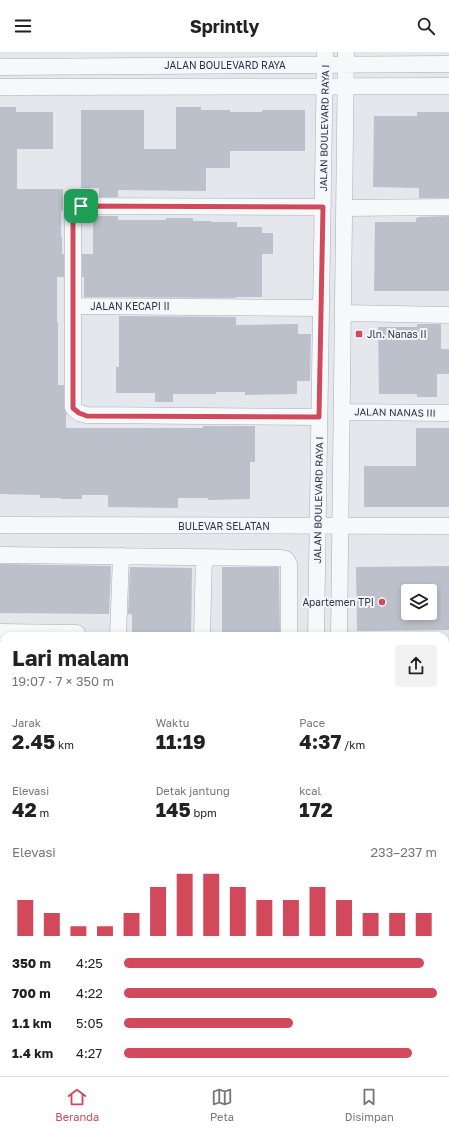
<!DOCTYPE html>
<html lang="id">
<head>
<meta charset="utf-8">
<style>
	:root { --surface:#fff; --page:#f2f2f2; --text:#222; --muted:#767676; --line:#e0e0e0; --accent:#d1495b }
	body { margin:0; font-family:"Golos Text",sans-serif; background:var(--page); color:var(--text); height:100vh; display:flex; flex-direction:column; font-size:15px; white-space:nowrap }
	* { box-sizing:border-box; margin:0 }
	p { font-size:13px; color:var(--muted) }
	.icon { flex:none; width:22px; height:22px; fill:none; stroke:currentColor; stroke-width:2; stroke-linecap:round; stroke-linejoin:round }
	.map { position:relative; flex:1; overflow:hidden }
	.details { position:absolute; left:0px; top:580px; width:449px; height:444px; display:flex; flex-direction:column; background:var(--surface); border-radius:12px 12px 0 0; box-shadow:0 2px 6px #0003 }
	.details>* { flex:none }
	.controls { position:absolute; left:401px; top:532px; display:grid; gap:8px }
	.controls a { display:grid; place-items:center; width:36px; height:36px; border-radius:4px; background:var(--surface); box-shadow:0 2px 6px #0003; font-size:20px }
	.pin { position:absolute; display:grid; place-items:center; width:34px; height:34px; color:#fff; margin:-17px; border-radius:8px; box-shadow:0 2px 6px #0006 }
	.round { display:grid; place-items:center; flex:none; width:42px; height:42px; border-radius:4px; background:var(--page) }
	.overview { display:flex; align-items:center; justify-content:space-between; height:68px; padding:0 12px }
	h1 { font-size:22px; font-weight:700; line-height:30px }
	.stats { display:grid; grid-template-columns:repeat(3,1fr); gap:6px; height:68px; padding:4px 12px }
	.stats div { display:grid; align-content:center }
	.stats b { font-size:20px; font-weight:700 }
	.stats small { font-size:11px; font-weight:400 }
	.stats p { font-size:11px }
	.chart { height:112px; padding:8px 12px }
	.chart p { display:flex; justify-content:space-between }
	.chart svg { width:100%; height:72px; margin-top:4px; stroke:var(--accent); stroke-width:6 }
	ul { padding:0 12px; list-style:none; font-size:13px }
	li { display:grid; grid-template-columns:64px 48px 1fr; align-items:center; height:30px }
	li i { height:10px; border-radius:5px; background:var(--accent) }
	header { display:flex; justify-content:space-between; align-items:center; height:52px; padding:0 12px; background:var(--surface); font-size:18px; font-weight:700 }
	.dock { display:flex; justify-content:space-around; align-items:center; height:56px; border-top:1px solid var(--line); background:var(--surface); font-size:11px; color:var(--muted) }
	.dock a { display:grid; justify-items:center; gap:2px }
	.dock .active { color:var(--accent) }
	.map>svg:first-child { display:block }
	.building { fill:#bbc0ca; fill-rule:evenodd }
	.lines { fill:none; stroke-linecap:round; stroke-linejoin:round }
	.street-casing { stroke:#a9aeb7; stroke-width:17 }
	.street { stroke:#f7f8fa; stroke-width:16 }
	.route-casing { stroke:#fff; stroke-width:8 }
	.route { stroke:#d1495b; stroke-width:5 }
	.poi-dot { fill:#d1495b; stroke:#f4f6f9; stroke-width:1.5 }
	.labels { text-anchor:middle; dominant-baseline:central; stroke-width:4; stroke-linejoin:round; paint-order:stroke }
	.street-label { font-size:10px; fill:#2b3445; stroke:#f4f6f9 }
	.poi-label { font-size:10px; fill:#2b3445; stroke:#f4f6f9; text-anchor:start }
</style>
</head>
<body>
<header><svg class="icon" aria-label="menu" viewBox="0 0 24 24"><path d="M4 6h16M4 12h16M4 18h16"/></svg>Sprintly<svg class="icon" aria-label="search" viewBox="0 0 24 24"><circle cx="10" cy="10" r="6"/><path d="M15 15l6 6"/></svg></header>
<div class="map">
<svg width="449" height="1024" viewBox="0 0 449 1024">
	<rect width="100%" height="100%" fill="#e4e7ec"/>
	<path class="building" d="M 0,55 L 16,55 L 16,60 L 53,60 L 53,97 L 17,97 L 17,137 L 63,137 L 63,159 L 61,159 L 61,185 L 62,185 L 62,202 L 64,202 L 64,225 L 57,225 L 57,270 L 58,270 L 58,333 L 64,333 L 64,356 L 66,362 L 66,376 L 203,376 L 203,374 L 255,374 L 255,410 L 250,410 L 250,447 L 208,448 L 208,446 L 178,446 L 178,456 L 108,455 L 108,443 L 82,443 L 82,447 L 61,447 L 61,446 L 40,446 L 40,443 L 0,442 Z
		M 176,55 L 201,55 L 201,58 L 230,58 L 230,60 L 262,60 L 262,58 L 305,58 L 305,99 L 230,99 L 230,116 L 206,116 L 206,139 L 120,138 L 118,138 L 118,145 L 99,145 L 99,136 L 81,136 L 81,58 L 144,58 L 144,97 L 176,97 Z
		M 417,60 L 449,60 L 449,146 L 419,146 L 419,136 L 373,135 L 374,64 L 417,64 Z
		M 93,164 L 118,164 L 118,168 L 166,168 L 166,166 L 193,166 L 193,169 L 211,169 L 211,170 L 237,170 L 237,175 L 262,175 L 262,181 L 273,181 L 273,202 L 262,202 L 262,245 L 236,245 L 236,246 L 84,245 L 84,225 L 82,225 L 82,202 L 93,202 Z
		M 449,164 L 449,239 L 374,239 L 375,170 L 416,170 L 416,166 L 418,166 L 418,165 Z
		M 119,264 L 236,265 L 236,273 L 298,272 L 298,282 L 311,282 L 310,329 L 297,329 L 297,342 L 245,343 L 245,340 L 216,340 L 216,342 L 173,342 L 173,350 L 155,350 L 155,341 L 116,341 L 116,315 L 119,315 Z
		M 417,272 L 441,272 L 441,297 L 449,297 L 449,322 L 437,322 L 437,345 L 417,345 L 417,342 L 379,342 L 378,275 L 417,275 Z
		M 416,376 L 449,376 L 449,455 L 364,455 L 364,414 L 416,414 Z
		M 0,512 L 111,514 L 109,562 L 0,561 Z
		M 449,514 L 449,578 L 357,579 L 356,515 ZM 408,539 L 430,539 L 430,561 L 408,561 Z
		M 130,515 L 192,516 L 191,584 L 132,584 L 132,562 L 128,562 Z
		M 222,515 L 279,515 L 280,584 L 222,584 Z"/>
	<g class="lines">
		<defs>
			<path id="street" d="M 0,15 L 449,12
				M 0,35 L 449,34
				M 344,156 L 449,155
				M 74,254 L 321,256
				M 343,261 L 449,263
				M 342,360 L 449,361
				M 319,365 L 87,363 L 79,361 L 73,356 L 73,162 L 75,157 L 81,154 L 323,155
				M 0,473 L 449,474
				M 0,503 L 281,506 L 286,507 L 289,512 L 289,584
				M 0,580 L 77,581
				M 118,584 L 121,504
				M 202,584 L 204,505
				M 316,584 L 325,0
				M 339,584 L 346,0
				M 445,606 L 449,607
				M 445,862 L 449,862
				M 0,933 L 4,934
				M 445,1002 L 449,1002
				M 224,1024 L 225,1020
				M 334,1024 L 336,1020
				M 411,1024 L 412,1020"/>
		</defs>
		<use href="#street" class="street-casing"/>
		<use href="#street" class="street"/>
	</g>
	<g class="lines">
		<defs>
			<path id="route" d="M 81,154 L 323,155 L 319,365 L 87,364 L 79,361 L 73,356 L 73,162 L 75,157 Z"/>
		</defs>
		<use href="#route" class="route-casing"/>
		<use href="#route" class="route"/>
	</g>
	<g class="poi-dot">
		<rect x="355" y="278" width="8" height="8" rx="2"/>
		<circle cx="382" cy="550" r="4"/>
	</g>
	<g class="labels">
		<g class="street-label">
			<text x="225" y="13">JALAN BOULEVARD RAYA</text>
			<text transform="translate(324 76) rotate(-89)">JALAN BOULEVARD RAYA I</text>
			<text x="130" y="254">JALAN KECAPI II</text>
			<text transform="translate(395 360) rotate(1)">JALAN NANAS III</text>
			<text transform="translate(318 448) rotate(-89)">JALAN BOULEVARD RAYA I</text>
			<text x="224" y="474">BULEVAR SELATAN</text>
		</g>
		<g class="poi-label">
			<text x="367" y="282">Jln. Nanas II</text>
			<text x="374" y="550" text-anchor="end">Apartemen TPI</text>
		</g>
	</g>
</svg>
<div class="controls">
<a><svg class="icon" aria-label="layers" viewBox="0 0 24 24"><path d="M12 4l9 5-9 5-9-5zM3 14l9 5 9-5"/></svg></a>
</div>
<div class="pin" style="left:81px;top:154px;background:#1e9e55"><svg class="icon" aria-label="arrive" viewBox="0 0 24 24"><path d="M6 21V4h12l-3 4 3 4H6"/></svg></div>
<section class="details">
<div class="overview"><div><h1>Lari malam</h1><p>19:07 · 7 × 350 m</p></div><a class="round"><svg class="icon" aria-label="share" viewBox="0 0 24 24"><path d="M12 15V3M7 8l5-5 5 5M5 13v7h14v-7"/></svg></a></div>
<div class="stats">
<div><p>Jarak</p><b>2.45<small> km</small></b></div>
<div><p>Waktu</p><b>11:19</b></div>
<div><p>Pace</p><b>4:37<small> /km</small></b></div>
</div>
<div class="stats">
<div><p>Elevasi</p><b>42<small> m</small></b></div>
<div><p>Detak jantung</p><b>145<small> bpm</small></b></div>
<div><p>kcal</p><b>172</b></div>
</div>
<div class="chart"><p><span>Elevasi</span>233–237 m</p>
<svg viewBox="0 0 160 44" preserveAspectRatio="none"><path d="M5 44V22M15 44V30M25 44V38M35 44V38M45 44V30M55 44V14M65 44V6M75 44V6M85 44V14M95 44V22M105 44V22M115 44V14M125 44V22M135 44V30M145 44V30M155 44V30"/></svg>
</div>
<ul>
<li><b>350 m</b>4:25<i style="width:96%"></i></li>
<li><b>700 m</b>4:22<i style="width:100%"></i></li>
<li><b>1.1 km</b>5:05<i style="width:54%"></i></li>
<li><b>1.4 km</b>4:27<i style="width:92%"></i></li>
</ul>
</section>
</div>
<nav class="dock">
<a class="active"><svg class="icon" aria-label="home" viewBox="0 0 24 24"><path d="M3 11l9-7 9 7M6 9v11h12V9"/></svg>Beranda</a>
<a><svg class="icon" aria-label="map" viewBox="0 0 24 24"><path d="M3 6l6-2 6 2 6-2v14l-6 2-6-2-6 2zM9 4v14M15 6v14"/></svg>Peta</a>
<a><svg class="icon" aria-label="saved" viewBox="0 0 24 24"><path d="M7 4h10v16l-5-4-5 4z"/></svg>Disimpan</a>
</nav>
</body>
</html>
